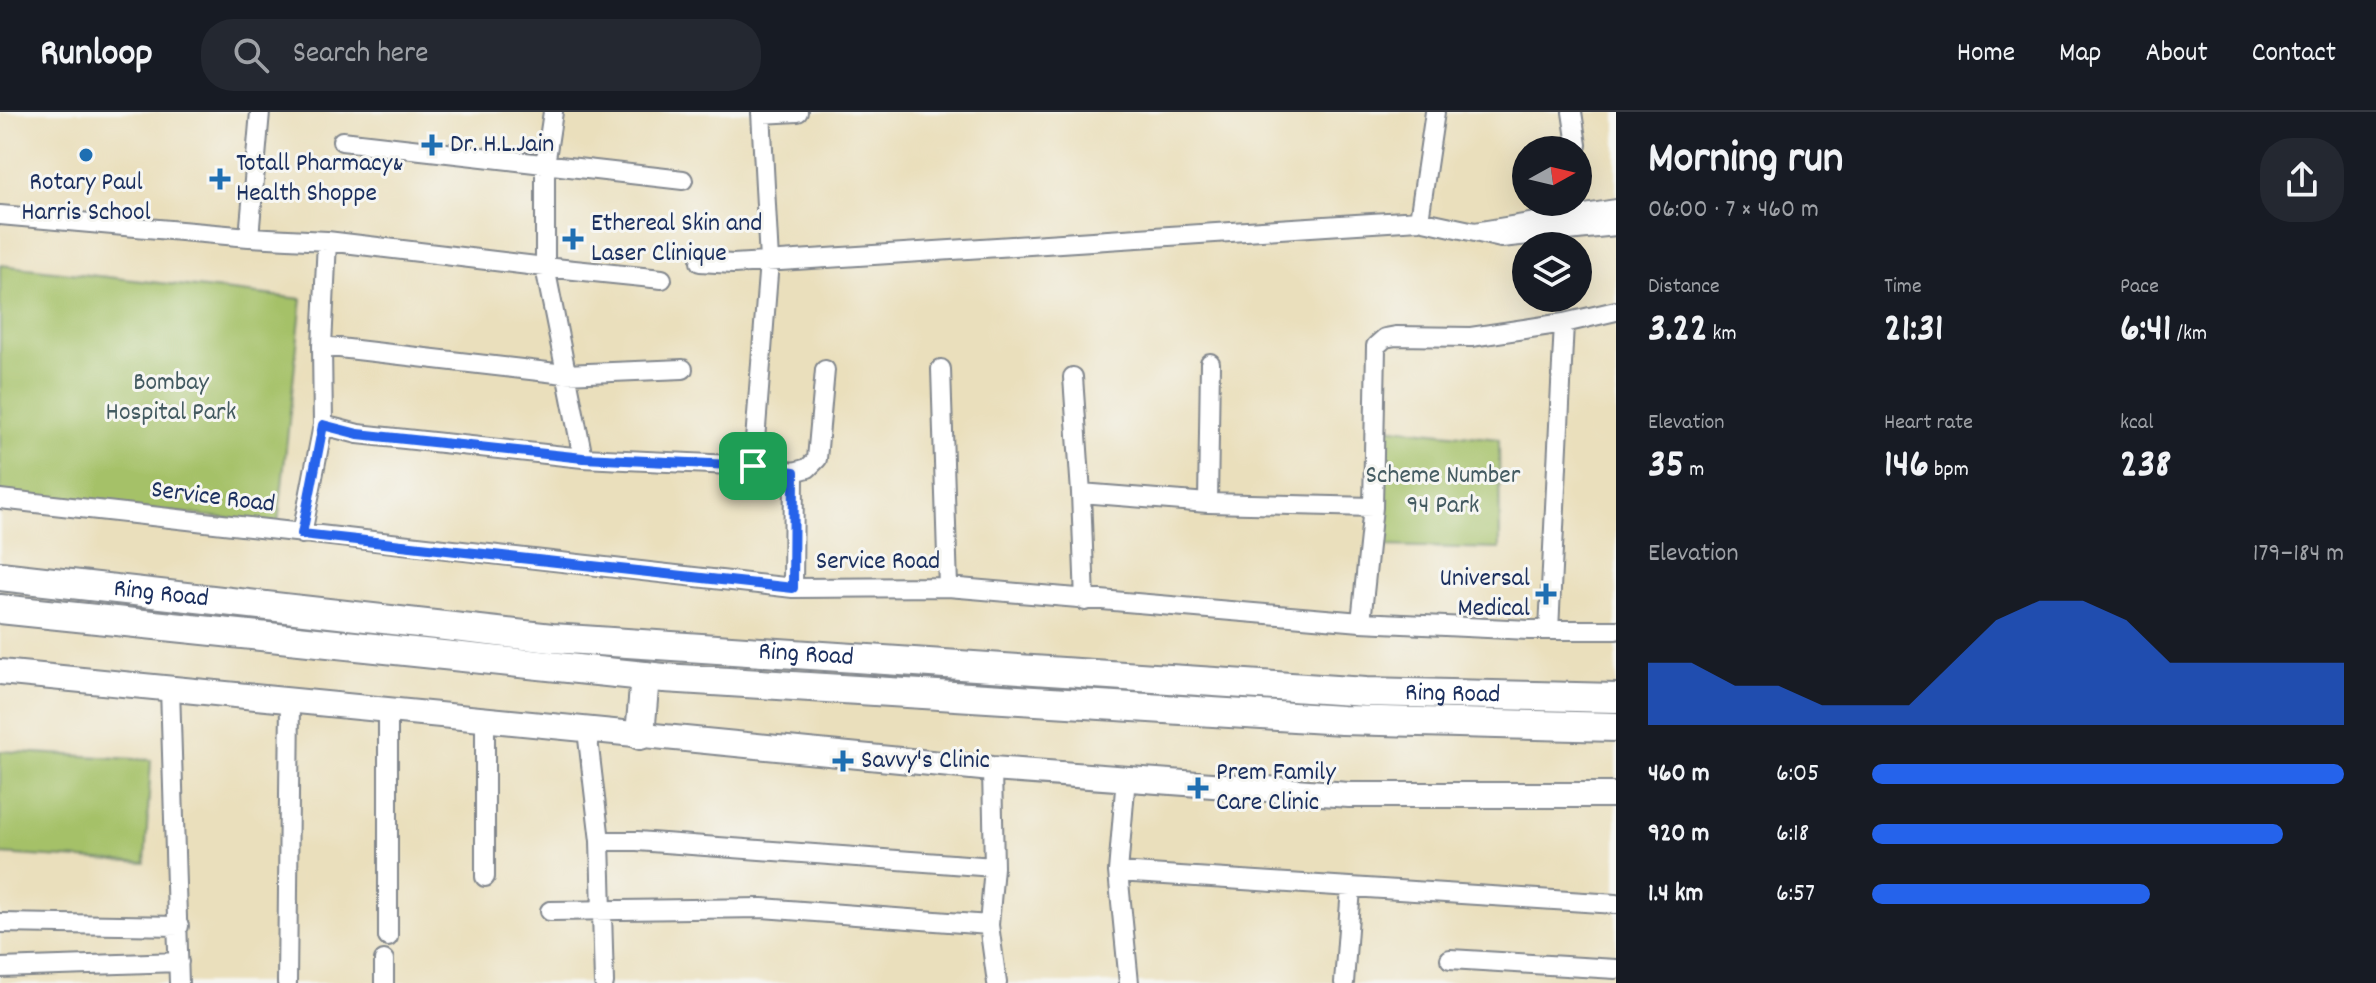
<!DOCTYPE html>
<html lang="en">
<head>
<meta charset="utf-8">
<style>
	:root { --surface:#171b24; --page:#242831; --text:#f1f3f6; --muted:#9ea1a6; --line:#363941; --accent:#2563eb }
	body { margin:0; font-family:Dekko,sans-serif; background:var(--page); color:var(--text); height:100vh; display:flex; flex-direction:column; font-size:30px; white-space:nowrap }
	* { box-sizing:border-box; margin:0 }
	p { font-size:26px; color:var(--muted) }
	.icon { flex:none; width:44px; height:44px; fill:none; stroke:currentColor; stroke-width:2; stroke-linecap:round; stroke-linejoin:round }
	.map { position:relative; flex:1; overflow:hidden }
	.drawer { display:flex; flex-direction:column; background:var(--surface); width:760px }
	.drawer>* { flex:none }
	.needle { width:52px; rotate:82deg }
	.fabs { position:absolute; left:1512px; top:24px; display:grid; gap:16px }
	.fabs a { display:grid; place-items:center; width:80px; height:80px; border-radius:50%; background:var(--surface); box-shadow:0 8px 32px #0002; font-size:40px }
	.pin { position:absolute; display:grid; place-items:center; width:68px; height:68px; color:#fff; margin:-34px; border-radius:16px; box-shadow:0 4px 12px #0006 }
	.round { display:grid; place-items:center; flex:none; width:84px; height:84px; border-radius:32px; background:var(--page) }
	.summary { display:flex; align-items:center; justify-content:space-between; height:136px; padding:0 32px }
	h1 { font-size:44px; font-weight:700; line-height:60px }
	.metrics { display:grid; grid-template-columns:repeat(3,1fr); gap:12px; height:136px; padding:8px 32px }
	.metrics div { display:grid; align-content:center }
	.metrics b { font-size:40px; font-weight:700 }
	.metrics small { font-size:22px; font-weight:400 }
	.metrics p { font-size:22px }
	.chart { height:224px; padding:16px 32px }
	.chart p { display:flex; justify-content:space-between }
	.chart svg { width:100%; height:144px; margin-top:8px; fill:var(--accent); opacity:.7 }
	ul { padding:0 32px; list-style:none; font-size:26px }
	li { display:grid; grid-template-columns:128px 96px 1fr; align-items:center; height:60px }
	li i { height:20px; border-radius:10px; background:var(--accent) }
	header { display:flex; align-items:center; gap:48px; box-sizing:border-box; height:112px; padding:0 40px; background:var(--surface); border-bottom:2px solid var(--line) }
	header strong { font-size:38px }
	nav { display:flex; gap:44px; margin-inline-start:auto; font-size:28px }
	.search { width:560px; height:72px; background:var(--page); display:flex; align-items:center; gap:20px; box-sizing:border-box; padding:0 28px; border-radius:32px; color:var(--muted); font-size:30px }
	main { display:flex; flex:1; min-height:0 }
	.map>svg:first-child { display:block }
	.green { fill:#a5c168; stroke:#607863; stroke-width:2 }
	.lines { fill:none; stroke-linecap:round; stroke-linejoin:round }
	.street-casing { stroke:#82878d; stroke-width:22 }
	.secondary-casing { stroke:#82878d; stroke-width:28 }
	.primary-casing { stroke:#82878d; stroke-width:32 }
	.street { stroke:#fff; stroke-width:18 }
	.secondary { stroke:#fff; stroke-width:24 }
	.primary { stroke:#fff; stroke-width:28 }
	.route-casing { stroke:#fff; stroke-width:16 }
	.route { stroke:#2563eb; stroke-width:10 }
	.poi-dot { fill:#1f6fb2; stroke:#f6f6f2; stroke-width:3 }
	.labels { text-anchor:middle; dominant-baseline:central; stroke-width:6; stroke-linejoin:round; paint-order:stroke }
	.poi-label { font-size:26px; fill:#1b2f5e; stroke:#f6f6f2; text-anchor:start }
	.park-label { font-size:26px; fill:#445b61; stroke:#f6f6f2 }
	.street-label { font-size:26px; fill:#1b2f5e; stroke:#f6f6f2 }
</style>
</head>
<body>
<header>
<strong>Runloop</strong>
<div class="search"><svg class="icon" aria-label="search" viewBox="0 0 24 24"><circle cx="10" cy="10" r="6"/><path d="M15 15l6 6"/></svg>Search here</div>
<nav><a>Home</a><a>Map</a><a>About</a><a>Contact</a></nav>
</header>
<main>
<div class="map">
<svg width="1616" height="871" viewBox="0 0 1616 871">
	<rect width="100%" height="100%" fill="#f6f6f2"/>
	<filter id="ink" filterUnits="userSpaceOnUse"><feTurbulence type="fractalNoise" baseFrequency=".0125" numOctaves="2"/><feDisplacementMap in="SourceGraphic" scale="16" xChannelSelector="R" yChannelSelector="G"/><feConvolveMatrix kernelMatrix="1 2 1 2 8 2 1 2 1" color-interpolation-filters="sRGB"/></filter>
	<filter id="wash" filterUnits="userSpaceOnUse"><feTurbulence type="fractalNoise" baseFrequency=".006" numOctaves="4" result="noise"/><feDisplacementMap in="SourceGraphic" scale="32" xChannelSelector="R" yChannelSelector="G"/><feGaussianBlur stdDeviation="1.8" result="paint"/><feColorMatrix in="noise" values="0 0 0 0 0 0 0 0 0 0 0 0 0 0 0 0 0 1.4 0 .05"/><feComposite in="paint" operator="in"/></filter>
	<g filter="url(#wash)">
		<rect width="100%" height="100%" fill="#eadfbc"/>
		<path class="green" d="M 0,153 L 302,187 L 278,412 L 0,381 Z
			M 1384,315 L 1499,327 L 1500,437 L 1383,434 Z
			M 0,639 L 151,648 L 145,751 L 0,742 Z"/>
	</g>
	<g filter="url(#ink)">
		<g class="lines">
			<defs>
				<path id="street" d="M 553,0 L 545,53 L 545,155 L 662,167
					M 1572,0 L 1577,33
					M 761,2 L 798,0
					M 342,29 L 683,68
					M 1616,97 L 1475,120 L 1501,126 L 1616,114
					M 0,103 L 249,125 L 327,129 L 545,155 L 583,346 L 753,354 L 794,360 L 793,476
					M 1419,108 L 1435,0
					M 249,125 L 260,0
					M 700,150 L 733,152 L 1419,108 L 1475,120
					M 322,234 L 565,262 L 683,257
					M 941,257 L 948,475
					M 1073,265 L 1081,381
					M 323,313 L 358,322 L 583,346
					M 753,354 L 769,149 L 761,0
					M 794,360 L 808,356 L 817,347 L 825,258
					M 0,387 L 793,476 L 948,475 L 1361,510 L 1529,518 L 1616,518
					M 1208,391 L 1210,251
					M 302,422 L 323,313 L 322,234 L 327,129
					M 1085,489 L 1081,381 L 1208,391 L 1373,395
					M 1361,510 L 1373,395 L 1376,234 L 1385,226 L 1396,224 L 1471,225 L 1564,211
					M 1549,518 L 1564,211 L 1616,199
					M 170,576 L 179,871
					M 388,598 L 388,825
					M 587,618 L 600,729 L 604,871
					M 992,657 L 994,755 L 989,813 L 997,871
					M 1126,665 L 1118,760 L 1129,871
					M 600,729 L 637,729 L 994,755
					M 1118,760 L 1616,792
					M 485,765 L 485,606
					M 550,799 L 762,796 L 989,813
					M 0,811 L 179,814
					M 1450,847 L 1616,857
					M 384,848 L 384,871
					M 0,856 L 179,850
					M 287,871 L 290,589
					M 1344,871 L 1351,776"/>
				<path id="secondary" d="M 0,560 L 992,657 L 1349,683 L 1616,683"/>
				<g id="primary">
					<path id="s1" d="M 0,464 L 552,526 L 1366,580 L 1616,586"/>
					<path d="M 0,497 L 664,566 L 1342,608 L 1616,615"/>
					<path d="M 640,623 L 645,564"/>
				</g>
			</defs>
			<use href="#street" class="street-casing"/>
			<use href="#secondary" class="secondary-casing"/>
			<use href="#primary" class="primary-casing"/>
			<use href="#street" class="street"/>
			<use href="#secondary" class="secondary"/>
			<use href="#primary" class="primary"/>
		</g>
	</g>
	<g class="lines" filter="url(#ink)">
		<defs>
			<path id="route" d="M 323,313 L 358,322 L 583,346 L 753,354 L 794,360 L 793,476 L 302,422 Z"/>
		</defs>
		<use href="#route" class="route-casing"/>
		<use href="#route" class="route"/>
	</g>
	<g class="poi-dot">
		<path d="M428 21h8v8h8v8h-8v8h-8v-8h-8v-8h8z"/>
		<circle cx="86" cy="43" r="8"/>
		<path d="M216 55h8v8h8v8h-8v8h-8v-8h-8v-8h8z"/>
		<path d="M569 115h8v8h8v8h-8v8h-8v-8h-8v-8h8z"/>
		<path d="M1542 470h8v8h8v8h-8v8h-8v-8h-8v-8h8z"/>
		<path d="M839 637h8v8h8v8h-8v8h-8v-8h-8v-8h8z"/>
		<path d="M1194 664h8v8h8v8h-8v8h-8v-8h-8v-8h8z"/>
	</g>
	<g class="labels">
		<g class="poi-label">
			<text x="450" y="33">Dr. H.L.Jain</text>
			<text x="236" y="52">Totall Pharmacy&amp;<tspan x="236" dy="30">Health Shoppe</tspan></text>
			<text x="86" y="71" text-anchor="middle">Rotary Paul<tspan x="86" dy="30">Harris School</tspan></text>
			<text x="591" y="112">Ethereal Skin and<tspan x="591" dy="30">Laser Clinique</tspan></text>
			<text x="1530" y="467" text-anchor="end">Universal<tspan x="1530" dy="30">Medical</tspan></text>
			<text x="861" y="649">Savvy's Clinic</text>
			<text x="1216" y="661">Prem Family<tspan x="1216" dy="30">Care Clinic</tspan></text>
		</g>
		<g class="park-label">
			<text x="171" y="271">Bombay<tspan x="171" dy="30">Hospital Park</tspan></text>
			<text x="1443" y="364">Scheme Number<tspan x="1443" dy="30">94 Park</tspan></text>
		</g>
		<g class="street-label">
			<text transform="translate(213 386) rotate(7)">Service Road</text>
			<text x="878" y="450">Service Road</text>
			<text stroke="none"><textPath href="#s1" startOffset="162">Ring Road</textPath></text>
			<text stroke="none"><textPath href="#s1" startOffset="810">Ring Road</textPath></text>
			<text stroke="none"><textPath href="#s1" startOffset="1458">Ring Road</textPath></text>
		</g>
	</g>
</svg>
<div class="fabs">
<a><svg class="needle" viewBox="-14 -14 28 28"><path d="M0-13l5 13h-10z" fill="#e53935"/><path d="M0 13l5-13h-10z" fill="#9ea1a6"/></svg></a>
<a><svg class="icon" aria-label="layers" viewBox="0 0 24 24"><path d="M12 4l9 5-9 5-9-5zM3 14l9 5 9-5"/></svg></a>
</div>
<div class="pin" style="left:753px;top:354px;background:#1e9e55"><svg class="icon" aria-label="arrive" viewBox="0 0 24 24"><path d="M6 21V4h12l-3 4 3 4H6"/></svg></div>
</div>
<section class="drawer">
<div class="summary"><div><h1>Morning run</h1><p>06:00 · 7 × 460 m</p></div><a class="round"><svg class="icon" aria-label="share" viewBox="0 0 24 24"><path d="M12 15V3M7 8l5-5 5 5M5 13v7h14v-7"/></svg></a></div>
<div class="metrics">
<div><p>Distance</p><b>3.22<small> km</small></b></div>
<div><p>Time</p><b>21:31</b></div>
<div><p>Pace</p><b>6:41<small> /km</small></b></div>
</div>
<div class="metrics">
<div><p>Elevation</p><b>35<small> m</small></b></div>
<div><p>Heart rate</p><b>146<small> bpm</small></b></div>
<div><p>kcal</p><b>238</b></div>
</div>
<div class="chart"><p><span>Elevation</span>179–184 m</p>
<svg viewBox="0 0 160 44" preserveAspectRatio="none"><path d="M0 44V25L10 25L20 32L30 32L40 38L50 38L60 38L70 25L80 12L90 6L100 6L110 12L120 25L130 25L140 25L150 25L160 25V44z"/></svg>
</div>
<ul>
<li><b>460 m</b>6:05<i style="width:100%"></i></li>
<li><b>920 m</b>6:18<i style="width:87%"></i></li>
<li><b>1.4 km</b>6:57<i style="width:59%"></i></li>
</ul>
</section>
</main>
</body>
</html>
